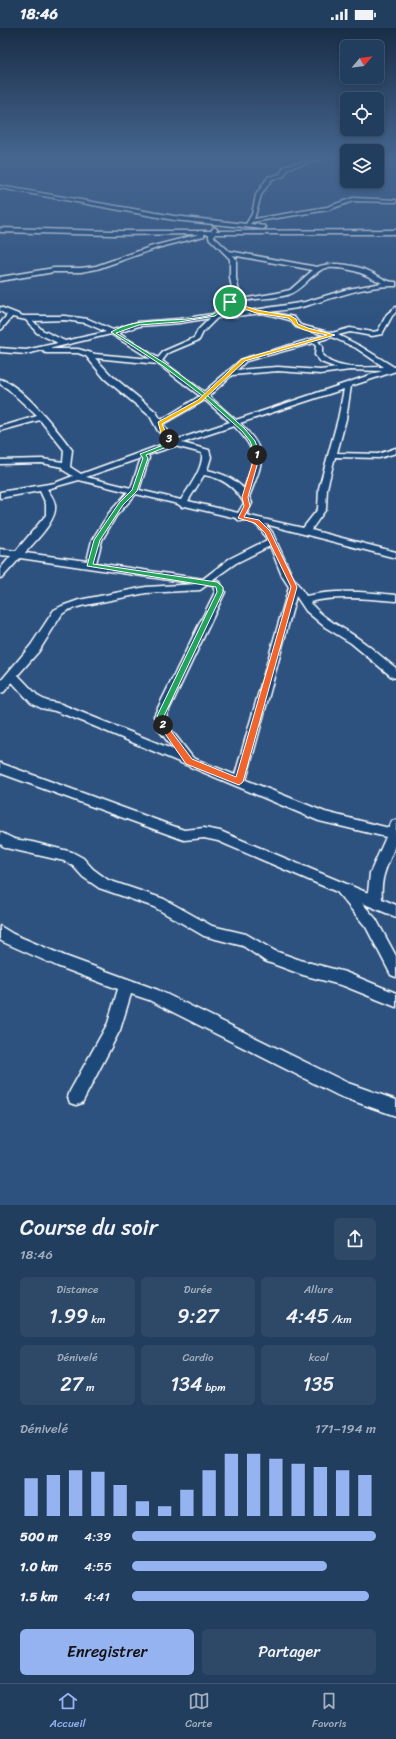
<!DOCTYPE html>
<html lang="fr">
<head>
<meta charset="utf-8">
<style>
	:root { --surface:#223e5f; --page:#2e4968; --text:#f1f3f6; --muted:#a2aebd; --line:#3f5774; --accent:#95b2f1 }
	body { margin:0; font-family:Sriracha,sans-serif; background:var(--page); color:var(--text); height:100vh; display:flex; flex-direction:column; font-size:15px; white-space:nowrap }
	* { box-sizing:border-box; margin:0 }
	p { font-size:13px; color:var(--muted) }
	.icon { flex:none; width:22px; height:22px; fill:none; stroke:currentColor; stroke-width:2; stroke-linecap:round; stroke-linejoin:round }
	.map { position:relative; height:1177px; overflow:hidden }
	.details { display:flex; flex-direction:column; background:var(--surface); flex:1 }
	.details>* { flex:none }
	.needle { width:26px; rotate:61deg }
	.buttons { position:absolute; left:340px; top:12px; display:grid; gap:8px }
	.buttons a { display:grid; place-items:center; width:44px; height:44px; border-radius:6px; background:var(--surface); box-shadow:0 2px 6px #0003,0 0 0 1px var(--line); font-size:20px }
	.pin { position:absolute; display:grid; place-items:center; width:34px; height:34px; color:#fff; margin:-17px; border:2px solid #fff; border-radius:50%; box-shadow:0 1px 4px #0007 }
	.km { position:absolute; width:20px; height:20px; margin:-10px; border-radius:50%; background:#222; color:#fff; font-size:11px; line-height:20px; text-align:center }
	.round { display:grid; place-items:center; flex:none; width:42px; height:42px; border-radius:6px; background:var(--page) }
	.headline { display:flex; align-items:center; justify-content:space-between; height:68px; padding:0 20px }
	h1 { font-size:22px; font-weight:600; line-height:30px }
	.stats { display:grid; grid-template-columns:repeat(3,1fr); gap:6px; height:68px; padding:4px 20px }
	.stats div { display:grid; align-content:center; border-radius:6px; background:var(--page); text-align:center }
	.stats b { font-size:20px; font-weight:600 }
	.stats small { font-size:11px; font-weight:400 }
	.stats p { font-size:11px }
	.chart { height:112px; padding:8px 20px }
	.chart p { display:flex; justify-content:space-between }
	.chart svg { width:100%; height:72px; margin-top:4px; stroke:var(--accent); stroke-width:6 }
	.button { display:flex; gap:8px; margin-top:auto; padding:8px 20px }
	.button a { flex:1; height:46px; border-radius:6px; background:var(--accent); color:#111; font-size:16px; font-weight:600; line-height:46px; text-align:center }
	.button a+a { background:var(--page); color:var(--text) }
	ul { padding:0 20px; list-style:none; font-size:13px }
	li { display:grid; grid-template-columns:64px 48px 1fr; align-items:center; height:30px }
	li i { height:10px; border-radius:5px; background:var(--accent) }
	.status { display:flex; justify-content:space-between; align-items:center; height:28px; padding:0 20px; background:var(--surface); direction:ltr }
	.status svg { height:11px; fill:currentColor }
	.dock { display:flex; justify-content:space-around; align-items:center; height:56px; border-top:1px solid var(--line); background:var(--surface); font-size:11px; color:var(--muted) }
	.dock a { display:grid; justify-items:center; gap:2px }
	.dock .active { color:var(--accent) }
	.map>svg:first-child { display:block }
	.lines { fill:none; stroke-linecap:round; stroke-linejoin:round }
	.minor-casing { stroke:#fff; stroke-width:3 }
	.minor { fill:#1f4a7a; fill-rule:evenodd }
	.split-1 { fill:#22a559; stroke:#fff }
	.split-2 { fill:#f0652b; stroke:#fff }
	.split-3 { fill:#22a559; stroke:#fff }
	.split-4 { fill:#f5b400; stroke:#fff }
</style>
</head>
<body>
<div class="status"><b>18:46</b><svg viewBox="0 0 49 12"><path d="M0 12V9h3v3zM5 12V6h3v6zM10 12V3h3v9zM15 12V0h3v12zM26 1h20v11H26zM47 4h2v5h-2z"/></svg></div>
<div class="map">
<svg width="396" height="1177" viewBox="0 0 396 1177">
	<rect width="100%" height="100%" fill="#2e527f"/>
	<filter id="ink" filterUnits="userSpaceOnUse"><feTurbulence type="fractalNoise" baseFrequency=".025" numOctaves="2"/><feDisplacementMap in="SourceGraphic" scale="8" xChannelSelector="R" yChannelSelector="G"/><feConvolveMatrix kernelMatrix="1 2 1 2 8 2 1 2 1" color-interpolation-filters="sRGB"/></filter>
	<g filter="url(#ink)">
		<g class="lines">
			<defs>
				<path id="minor" d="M 316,131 L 322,131 L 292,139 L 288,141 L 284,148 L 272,151 L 261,167 L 254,191 L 327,179 L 353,170 L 396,172 L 396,174 L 353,173 L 328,182 L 252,194 L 250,196 L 265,198 L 266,199 L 263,201 L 174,192 L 0,160 L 0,158 L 174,188 L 246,196 L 252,186 L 256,167 L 268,149 L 280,146 L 284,139 L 288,137 Z
					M 214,199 L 217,201 L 216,203 L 396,202 L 396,206 L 215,206 L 214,209 L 229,223 L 317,239 C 334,233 357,237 373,245 C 381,249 386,254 396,254 L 396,258 C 366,257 337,269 309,277 C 296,281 282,282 269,284 L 294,289 L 300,297 L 332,305 L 350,300 L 372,304 L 378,303 L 387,286 L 396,279 L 396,284 L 392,288 L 382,306 L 372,308 L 350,304 L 338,307 L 360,318 L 394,339 L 396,339 L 396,343 L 351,358 L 346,391 L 337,425 L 378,426 L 396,420 L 396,425 L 379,430 L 335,429 L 327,460 L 326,481 L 311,502 L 396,524 L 396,530 L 265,496 L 272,504 L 292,548 L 306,568 C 336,561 365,564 396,567 L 396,573 C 367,571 338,567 310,574 C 322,591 343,599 359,611 C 372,620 384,631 396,640 L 396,650 L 392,649 L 351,615 L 325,599 L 306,583 L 296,568 L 246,752 L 325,784 L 389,800 L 392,793 L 396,792 C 396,799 396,810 395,817 C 388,838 380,847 382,871 L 396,877 L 396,889 L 362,875 L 376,891 L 396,928 L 396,949 L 391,947 L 366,899 L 337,864 L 218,813 L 204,810 L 184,812 L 0,745 L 0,735 L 184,802 L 204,800 L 220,803 L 368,865 L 370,845 L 386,809 L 319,793 L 84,694 L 55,683 L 41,680 L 31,675 L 12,654 L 4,664 L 0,665 L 0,654 L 31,617 L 54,582 L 62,578 L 79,572 L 146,559 L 197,556 L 20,530 L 3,549 L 0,550 L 0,541 L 11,528 L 0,527 L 0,521 L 16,523 L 46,487 L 46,476 L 40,463 L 0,470 L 0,464 L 55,455 L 73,448 L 63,442 L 62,439 L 42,435 L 0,436 L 0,432 L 42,431 L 63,434 L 64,422 L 40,392 L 0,403 L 0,399 L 37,388 L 8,361 L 0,356 L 0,351 C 23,358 57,402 72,422 L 70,439 L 81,446 L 169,414 L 158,403 L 150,388 L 105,351 L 86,328 L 78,325 L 46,325 L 44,324 L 43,322 L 26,326 L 0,324 L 0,320 L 26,322 L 58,315 L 37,305 L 26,292 L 12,289 L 2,301 L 0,302 L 0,296 L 7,287 L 0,283 L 0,279 L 23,288 L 65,288 L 88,291 L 113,302 L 138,294 L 179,291 L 213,286 C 220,278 228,274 233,264 L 230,250 L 230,231 L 209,210 L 209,206 L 204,206 L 204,208 L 157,220 L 97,241 L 81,244 L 54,244 L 0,253 L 0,249 L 54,240 L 81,240 L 96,238 L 153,218 L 200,206 L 112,207 L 0,204 L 0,200 L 112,203 L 211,203 ZM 232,227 L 313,242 L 290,262 L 277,265 L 235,272 L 239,264 L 236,250 L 236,231 ZM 325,240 C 347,238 363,245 382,255 L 348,261 L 305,274 L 242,284 L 220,286 C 236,267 266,273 287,267 C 303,262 310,246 325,240 ZM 263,285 L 290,292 L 296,299 L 325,307 L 242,331 L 204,364 L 162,333 L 168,325 L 199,312 L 203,304 L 217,290 ZM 210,290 L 198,302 L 194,310 L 164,323 L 158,330 L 118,305 L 139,298 L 179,295 ZM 65,292 L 86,295 L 106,304 L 65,313 L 42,302 L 33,293 ZM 111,306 L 151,331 L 95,326 L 78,321 L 48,321 ZM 332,309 L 356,320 L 384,339 C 365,339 335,343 322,327 L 322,318 L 318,313 ZM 313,315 L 316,318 L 315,327 L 321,334 L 337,340 L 320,342 L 278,339 L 237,342 L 246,333 ZM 95,330 L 158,336 L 200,368 L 161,392 L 156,384 L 111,347 ZM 350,342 L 382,343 L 236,392 L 209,368 L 232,347 L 278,343 L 320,346 ZM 344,361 L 338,391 L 319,460 L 318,481 L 303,500 L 246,487 L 252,475 L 249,469 C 263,432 270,426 240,395 ZM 205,372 L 230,394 L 176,412 L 170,408 L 163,396 ZM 234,398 C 258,423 256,429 244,461 C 234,450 221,445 207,442 L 211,429 L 209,422 L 182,415 ZM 175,418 L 202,425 C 204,440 189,459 181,472 L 139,462 L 149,430 L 148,427 ZM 141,430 L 131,460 L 86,449 ZM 204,447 C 223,450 235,459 244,475 L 238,485 L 188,473 ZM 79,452 L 128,464 L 109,485 L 92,512 L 87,533 L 25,525 C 34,514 57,493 55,478 C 55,472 51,467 47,461 ZM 136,466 L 178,476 L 182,479 L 185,478 L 236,490 L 240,493 C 252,489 262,501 267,512 L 229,531 L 203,551 L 96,535 L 102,512 L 116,488 ZM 270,518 L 282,548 L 289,559 L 235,747 L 193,730 L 168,698 L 166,688 L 225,564 L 220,554 L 212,552 L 236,535 ZM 207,557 L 213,558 L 215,564 L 154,688 L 159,702 L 174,722 L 61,676 L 47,673 L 39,669 L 18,647 L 39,623 L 62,586 L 68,582 L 81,578 L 146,565 L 200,562 Z
					M 0,804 L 14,811 L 32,814 L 72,824 L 83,830 L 93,841 L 108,852 L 164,871 L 212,898 L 246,906 L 275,923 L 303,933 L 345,944 L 396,965 L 396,979 L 344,958 L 303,947 L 265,933 L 243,918 L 204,908 L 154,879 L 99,860 L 83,849 L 73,838 L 64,833 L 6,820 L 0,816 Z
					M 0,898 L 13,906 L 65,928 L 158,962 L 348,1055 L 396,1072 L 396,1088 L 339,1068 L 149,972 L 131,966 L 120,1002 L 82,1075 L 76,1077 L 70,1075 L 68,1069 L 70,1063 L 108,995 L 118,961 L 57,938 L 3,914 L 0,912 Z"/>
			</defs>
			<use href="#minor" class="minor-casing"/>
			<use href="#minor" class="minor"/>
		</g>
	</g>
	<linearGradient id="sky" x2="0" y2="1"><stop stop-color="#192d46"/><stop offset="0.44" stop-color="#466690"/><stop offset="1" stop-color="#466690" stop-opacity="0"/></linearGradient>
	<rect width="396" height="295" fill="url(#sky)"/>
	<path class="split-1" d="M 228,274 L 232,274 L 215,288 L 179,294 L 139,297 L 116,305 L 166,336 L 207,367 L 245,401 L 255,413 L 260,427 L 257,429 L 255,427 L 250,413 L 242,403 L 204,369 L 163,338 L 111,304 C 140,287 179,296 211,287 C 217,285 223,278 228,274 Z"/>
	<path class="split-2" d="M 257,426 L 260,427 L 248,469 L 250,478 L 244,489 L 259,492 L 270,503 L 297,559 L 243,754 L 239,757 L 186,736 L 159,697 L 163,694 L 165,695 L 192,731 L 236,749 L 291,559 L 265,505 L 255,495 L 238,490 L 244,478 L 242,469 L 255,427 Z"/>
	<path class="split-3" d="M 167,410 L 171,410 L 177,415 L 146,427 L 148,430 L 137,463 L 123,477 L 100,512 L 93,536 L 217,554 L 223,559 L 223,564 L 164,688 L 166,697 L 163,700 L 159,697 L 157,688 L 217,564 L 216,559 L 87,538 L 94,512 L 119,475 L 132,462 L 143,430 L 140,426 L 171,414 Z"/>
	<path class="split-4" d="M 230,273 L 257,282 L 291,288 L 296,291 L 298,296 L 308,300 L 335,307 L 245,333 L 201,374 L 162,396 L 166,405 L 172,411 L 167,412 L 161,405 L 158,394 L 198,372 L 242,331 L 327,307 C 317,305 307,304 298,299 C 293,297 293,292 288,290 L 256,285 L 228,275 Z"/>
</svg>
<div class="buttons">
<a><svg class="needle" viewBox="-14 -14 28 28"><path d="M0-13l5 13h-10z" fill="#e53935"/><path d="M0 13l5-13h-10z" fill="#a2aebd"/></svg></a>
<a><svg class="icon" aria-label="locate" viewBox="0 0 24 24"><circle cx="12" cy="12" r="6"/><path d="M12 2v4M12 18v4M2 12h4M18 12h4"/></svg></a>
<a><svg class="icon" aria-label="layers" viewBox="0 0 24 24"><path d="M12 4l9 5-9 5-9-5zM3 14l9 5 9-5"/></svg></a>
</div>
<div class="pin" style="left:230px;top:274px;background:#1e9e55"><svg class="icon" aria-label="arrive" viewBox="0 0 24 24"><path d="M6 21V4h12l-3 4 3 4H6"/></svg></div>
<b class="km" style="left:257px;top:427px">1</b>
<b class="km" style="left:163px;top:697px">2</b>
<b class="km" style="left:169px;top:411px">3</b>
</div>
<section class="details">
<div class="headline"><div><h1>Course du soir</h1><p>18:46</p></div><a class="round"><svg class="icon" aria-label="share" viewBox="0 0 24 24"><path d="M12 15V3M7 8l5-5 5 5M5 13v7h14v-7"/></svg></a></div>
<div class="stats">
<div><p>Distance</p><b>1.99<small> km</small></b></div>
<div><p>Durée</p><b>9:27</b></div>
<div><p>Allure</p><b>4:45<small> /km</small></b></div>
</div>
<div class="stats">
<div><p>Dénivelé</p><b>27<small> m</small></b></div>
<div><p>Cardio</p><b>134<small> bpm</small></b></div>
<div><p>kcal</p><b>135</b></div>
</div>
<div class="chart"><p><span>Dénivelé</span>171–194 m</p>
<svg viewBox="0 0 160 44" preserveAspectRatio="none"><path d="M5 44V21M15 44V19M25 44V16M35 44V17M45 44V25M55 44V35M65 44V38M75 44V28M85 44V16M95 44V6M105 44V6M115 44V9M125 44V12M135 44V14M145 44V16M155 44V19"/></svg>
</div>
<ul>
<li><b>500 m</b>4:39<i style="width:100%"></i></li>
<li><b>1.0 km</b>4:55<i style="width:80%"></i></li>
<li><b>1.5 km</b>4:41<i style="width:97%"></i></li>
</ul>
<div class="button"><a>Enregistrer</a><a>Partager</a></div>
</section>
<nav class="dock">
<a class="active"><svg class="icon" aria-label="home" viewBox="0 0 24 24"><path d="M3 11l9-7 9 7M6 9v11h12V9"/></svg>Accueil</a>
<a><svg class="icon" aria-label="map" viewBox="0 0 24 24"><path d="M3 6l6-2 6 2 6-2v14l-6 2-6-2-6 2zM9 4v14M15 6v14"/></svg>Carte</a>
<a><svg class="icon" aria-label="saved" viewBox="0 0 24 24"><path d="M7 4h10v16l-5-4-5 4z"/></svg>Favoris</a>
</nav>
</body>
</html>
